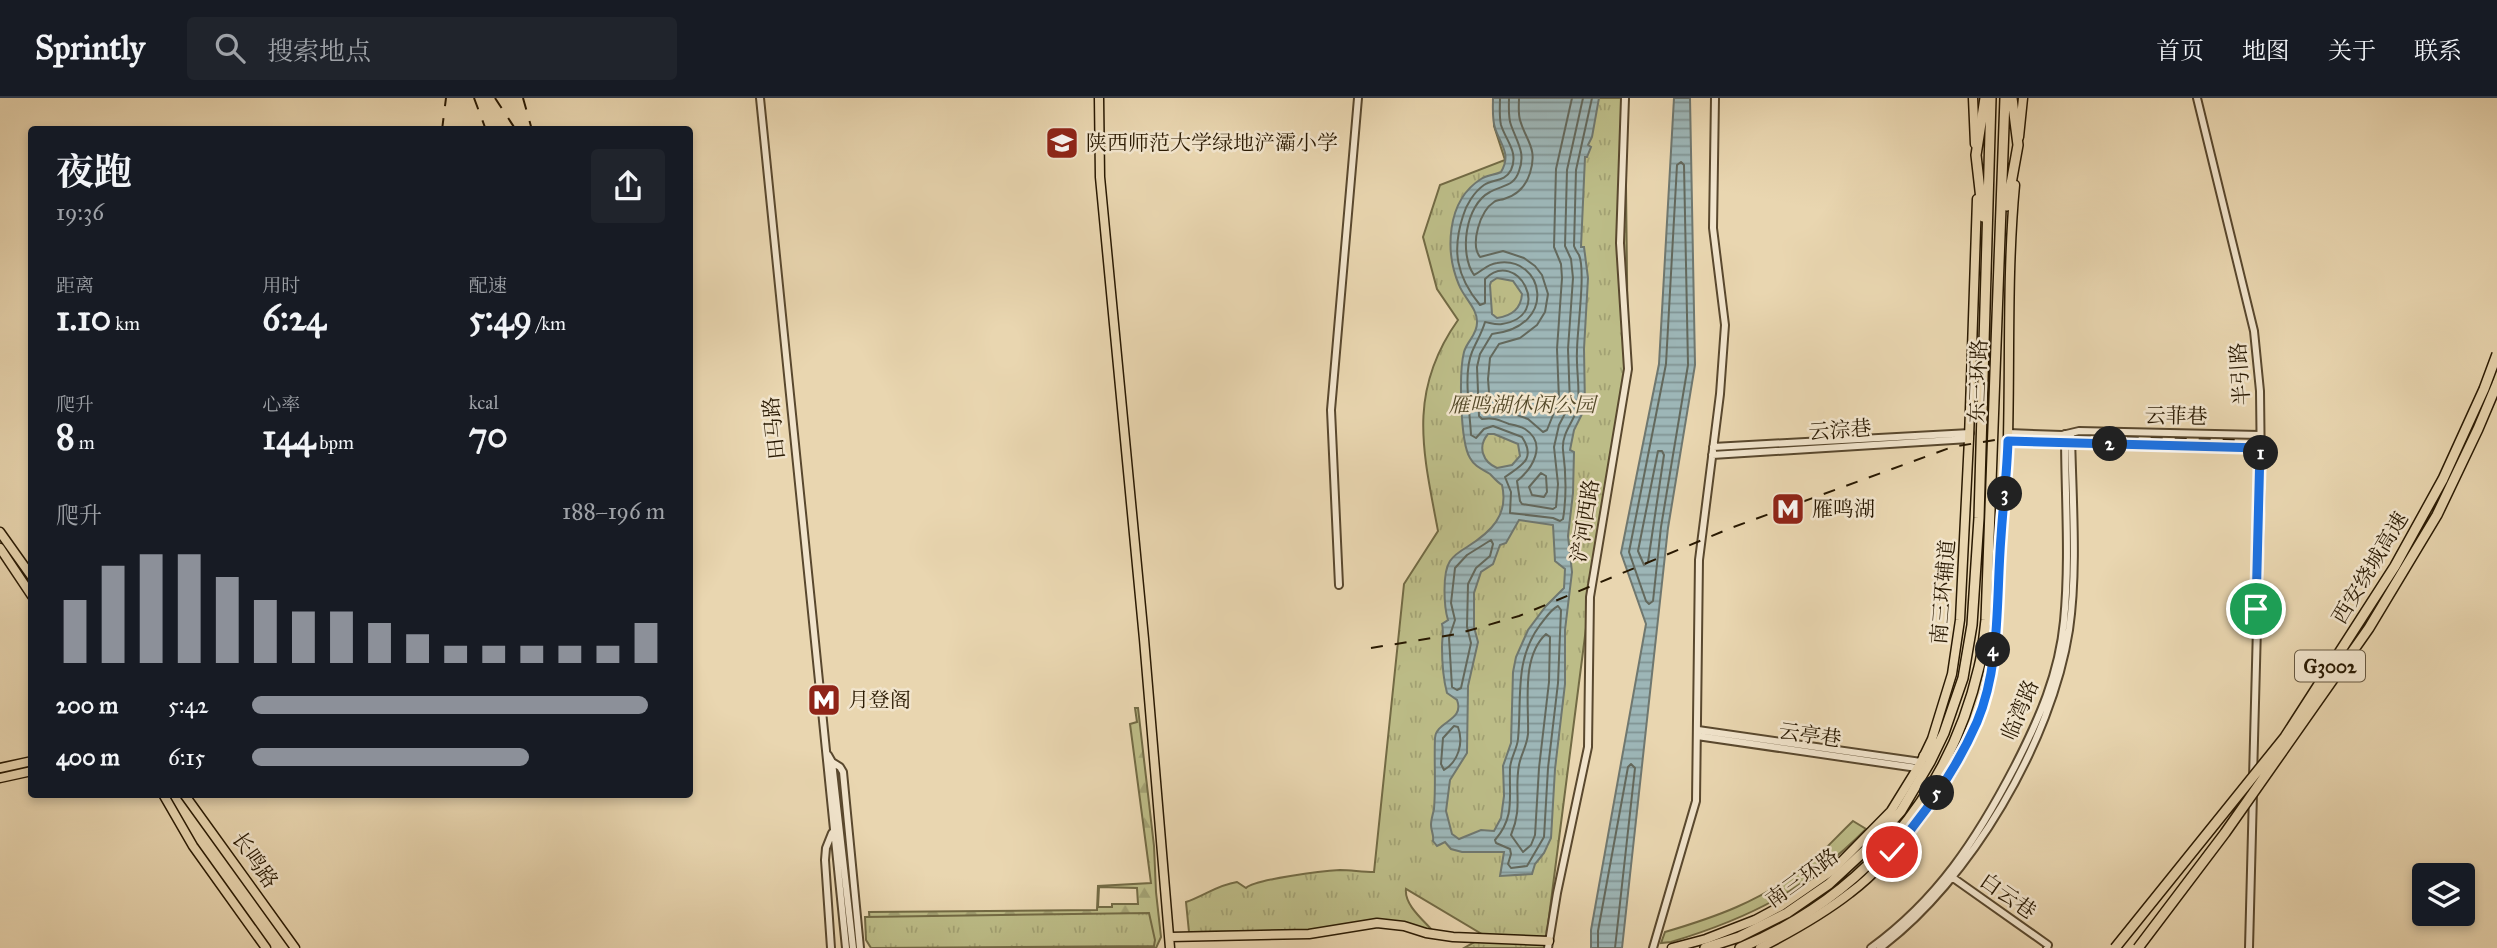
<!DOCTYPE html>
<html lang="zh">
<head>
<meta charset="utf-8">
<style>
	:root { --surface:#171b24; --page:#20242c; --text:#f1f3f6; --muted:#9ea1a6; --line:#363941; --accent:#8c9099 }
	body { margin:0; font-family:"IM FELL Great Primer","Noto Serif SC",serif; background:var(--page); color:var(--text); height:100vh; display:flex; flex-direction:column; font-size:26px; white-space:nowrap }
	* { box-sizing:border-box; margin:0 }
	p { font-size:23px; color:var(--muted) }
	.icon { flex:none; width:38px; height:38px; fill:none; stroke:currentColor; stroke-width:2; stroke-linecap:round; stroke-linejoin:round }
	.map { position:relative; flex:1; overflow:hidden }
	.details { position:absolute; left:28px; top:28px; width:665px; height:672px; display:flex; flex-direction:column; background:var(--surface); border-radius:7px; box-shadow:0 4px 10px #0003 }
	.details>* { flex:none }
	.controls { position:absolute; left:2412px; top:765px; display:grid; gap:14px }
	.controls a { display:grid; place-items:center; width:63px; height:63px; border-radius:7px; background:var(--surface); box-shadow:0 4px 10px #0003; font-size:35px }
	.pin { position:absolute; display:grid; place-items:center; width:60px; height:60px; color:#fff; margin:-30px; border:4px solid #fff; border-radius:50%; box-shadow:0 2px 7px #0007 }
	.km { position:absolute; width:35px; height:35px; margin:-18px; border-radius:50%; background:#222; color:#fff; font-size:19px; line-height:35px; text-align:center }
	.round { display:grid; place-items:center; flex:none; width:74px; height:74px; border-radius:7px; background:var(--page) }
	.overview { display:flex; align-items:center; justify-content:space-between; height:119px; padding:0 28px }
	h1 { font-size:38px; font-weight:700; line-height:52px }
	.metrics { display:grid; grid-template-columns:repeat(3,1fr); gap:10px; height:119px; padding:7px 28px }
	.metrics div { display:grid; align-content:center }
	.metrics b { font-size:35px; font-weight:700 }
	.metrics small { font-size:19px; font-weight:400 }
	.metrics p { font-size:19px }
	.chart { height:196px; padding:14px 28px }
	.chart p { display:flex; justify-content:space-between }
	.chart svg { width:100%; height:126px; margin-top:7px; stroke:var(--accent); stroke-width:6 }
	ul { padding:0 28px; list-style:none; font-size:23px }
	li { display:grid; grid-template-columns:112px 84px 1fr; align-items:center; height:52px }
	li i { height:18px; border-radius:9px; background:var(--accent) }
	header { display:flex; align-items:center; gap:42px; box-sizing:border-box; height:98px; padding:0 35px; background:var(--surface); border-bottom:2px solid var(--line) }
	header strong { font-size:33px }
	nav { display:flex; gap:38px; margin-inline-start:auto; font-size:24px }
	.search { width:490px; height:63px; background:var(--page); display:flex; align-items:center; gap:18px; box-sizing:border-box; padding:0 24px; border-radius:7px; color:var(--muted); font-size:26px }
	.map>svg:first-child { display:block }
	.green { fill:#bcbc87; stroke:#726a44; stroke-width:2 }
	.forest { fill:url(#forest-firs); stroke:#726a44; stroke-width:2; fill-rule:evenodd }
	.park { fill:url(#park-tufts); stroke:#726a44; stroke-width:2 }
	.water { fill:url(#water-rules); stroke:#6f776f; stroke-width:2; fill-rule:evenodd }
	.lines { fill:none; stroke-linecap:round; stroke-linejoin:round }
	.shore { stroke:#63685c; stroke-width:2 }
	.minor-casing { stroke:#59482e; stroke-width:10 }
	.major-casing { stroke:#291902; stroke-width:11 }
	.highway-casing { stroke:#291902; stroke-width:12 }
	.minor { stroke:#f1e4cc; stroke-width:6 }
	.major { stroke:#e9d6b0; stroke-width:8 }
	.highway { stroke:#e9d6b0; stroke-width:9 }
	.rail { stroke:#291902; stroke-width:2; stroke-dasharray:12 12; stroke-linecap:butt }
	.highway-bridge-casing { stroke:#291902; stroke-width:12; stroke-linecap:butt }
	.highway-bridge { stroke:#e9d6b0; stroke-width:9 }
	.route-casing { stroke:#fff; stroke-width:14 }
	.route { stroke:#1a73e8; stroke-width:9 }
	.labels { text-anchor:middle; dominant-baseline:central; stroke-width:5; stroke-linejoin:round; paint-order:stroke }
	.shield { fill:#f1e4cc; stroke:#65563f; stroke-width:2 }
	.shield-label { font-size:19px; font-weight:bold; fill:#291902 }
	.poi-label { font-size:21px; fill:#291902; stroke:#f1e4cc; text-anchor:start }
	.street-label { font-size:21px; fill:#291902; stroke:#f1e4cc }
	.park-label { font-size:21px; font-style:italic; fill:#554a2a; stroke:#f1e4cc }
</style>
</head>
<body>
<header>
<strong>Sprintly</strong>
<div class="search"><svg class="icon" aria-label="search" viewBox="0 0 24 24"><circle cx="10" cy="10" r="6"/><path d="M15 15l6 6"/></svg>搜索地点</div>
<nav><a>首页</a><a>地图</a><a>关于</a><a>联系</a></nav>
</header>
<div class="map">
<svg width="2497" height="850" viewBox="0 0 2497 850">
	<defs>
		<pattern id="forest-firs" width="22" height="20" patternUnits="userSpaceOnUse" patternTransform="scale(1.75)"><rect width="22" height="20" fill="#bcbc87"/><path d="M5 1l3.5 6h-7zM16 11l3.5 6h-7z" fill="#a2a173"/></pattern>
		<pattern id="park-tufts" width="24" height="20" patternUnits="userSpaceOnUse" patternTransform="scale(1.75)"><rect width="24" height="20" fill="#bcbc87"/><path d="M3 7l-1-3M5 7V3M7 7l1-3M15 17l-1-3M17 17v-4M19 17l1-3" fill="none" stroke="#a2a173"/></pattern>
		<pattern id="water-rules" width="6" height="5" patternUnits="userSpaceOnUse" patternTransform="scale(1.75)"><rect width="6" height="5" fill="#9db6b7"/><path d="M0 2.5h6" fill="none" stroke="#809393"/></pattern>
	</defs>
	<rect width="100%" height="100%" fill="#e9d6b0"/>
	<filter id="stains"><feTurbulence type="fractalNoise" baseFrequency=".00286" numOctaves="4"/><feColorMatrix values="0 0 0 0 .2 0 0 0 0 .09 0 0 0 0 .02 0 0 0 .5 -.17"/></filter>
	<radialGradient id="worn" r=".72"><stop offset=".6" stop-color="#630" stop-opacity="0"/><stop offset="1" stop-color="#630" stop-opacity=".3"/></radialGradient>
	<path class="green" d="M 1853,723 L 1866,731 C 1805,792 1753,819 1671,844 L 1661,845 L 1665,834 C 1716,819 1758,804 1802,771 C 1820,758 1836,739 1853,723 Z"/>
	<path class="forest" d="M 1135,610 L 1138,610 L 1154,748 L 1156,794 L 1161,839 L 1156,850 L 872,850 L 869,814 L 1097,812 L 1098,788 L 1151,785 L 1130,626 L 1137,624 ZM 1099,789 L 1137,790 L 1138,806 L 1112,806 L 1112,809 L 1098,809 Z"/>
	<path class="park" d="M 1496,0 L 1625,0 L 1628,266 L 1590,499 L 1545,850 L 1464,850 L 1485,838 L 1406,791 C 1404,806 1422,821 1432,832 L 1374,822 L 1311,832 L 1189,834 L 1186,804 C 1204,798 1217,787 1237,784 L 1246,790 C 1256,781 1323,773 1340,772 C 1351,772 1362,774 1374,774 L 1404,486 L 1438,433 C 1423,353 1407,294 1458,222 L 1437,191 L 1423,139 L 1440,87 L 1505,62 L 1494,28 Z
		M 1149,815 L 1155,842 L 1154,848 L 871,850 L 866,842 L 865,819 Z"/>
	<path class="water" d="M 1493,0 L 1599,0 L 1592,39 L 1588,47 L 1591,49 L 1587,59 L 1585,59 L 1581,149 L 1584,149 L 1588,180 L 1584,251 L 1585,310 L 1574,332 L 1570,352 L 1574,354 L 1573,395 L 1568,438 L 1572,474 L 1565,532 L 1565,586 L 1555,671 L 1551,740 L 1544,755 L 1535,766 L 1532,776 L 1500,778 L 1504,754 L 1462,754 L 1451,751 L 1445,744 L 1437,748 L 1433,743 C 1434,736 1431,733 1431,727 C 1431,721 1433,716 1434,711 C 1436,687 1434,664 1435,640 C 1436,623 1465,623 1457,602 L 1447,595 C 1443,580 1442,564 1442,549 C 1442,540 1444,533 1442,526 L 1448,522 C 1444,509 1442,475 1450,463 C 1454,457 1462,452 1467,449 C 1491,434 1509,417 1502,387 C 1497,384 1494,380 1490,376 C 1482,371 1475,369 1470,360 C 1460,344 1459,273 1464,254 C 1467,243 1477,237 1477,225 C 1478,211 1464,200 1459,187 C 1445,154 1446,103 1481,81 C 1487,77 1495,77 1501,74 C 1512,56 1500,46 1495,30 C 1492,21 1493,9 1493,0 ZM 1497,180 L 1513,183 L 1522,196 C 1521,211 1511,218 1497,220 L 1492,216 L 1490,187 L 1491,184 ZM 1494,336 L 1518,346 L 1520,358 L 1512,367 L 1497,370 C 1483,364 1477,349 1488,336 ZM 1519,422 L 1553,427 L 1555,463 L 1565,471 L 1564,490 L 1546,508 L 1528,532 L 1516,559 L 1513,574 L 1511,645 L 1503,668 L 1504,698 L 1501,720 L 1494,733 L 1481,732 L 1459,741 L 1452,736 L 1446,713 L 1450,682 L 1467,655 L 1468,588 L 1478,544 L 1474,529 L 1474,495 L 1481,474 L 1493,466 L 1500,447 L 1506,445 Z
		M 1674,0 L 1690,0 L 1695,267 L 1668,430 L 1622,850 L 1591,850 L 1591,832 L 1646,526 L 1621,455 L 1659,266 Z"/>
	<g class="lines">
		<path class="shore" d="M 1500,0 C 1500,9 1499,18 1501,27 C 1506,43 1519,54 1511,72 C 1505,84 1493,81 1484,87 C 1474,94 1466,107 1463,118 C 1452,152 1456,178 1480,207 L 1485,205 L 1485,181 C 1517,149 1555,218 1502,226 C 1496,227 1491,225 1485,224 C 1482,235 1476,244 1472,254 C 1463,275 1470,314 1471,337 L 1476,340 L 1484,331 L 1493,328 L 1522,339 C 1537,362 1520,368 1505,379 L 1511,394 L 1510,415 L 1553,420 L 1560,423 L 1563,421 C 1567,397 1566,375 1563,352 C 1561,334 1577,320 1578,307 C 1580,289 1576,271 1577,253 C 1577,232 1586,173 1579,157 C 1577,154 1575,151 1574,148 L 1576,72 L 1592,0
			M 1509,0 C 1509,9 1508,19 1511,27 C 1517,44 1526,55 1519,73 C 1514,89 1502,87 1490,94 C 1465,107 1459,156 1474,177 C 1481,174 1487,166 1497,165 C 1544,157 1559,229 1492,236 L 1480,256 L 1477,269 L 1479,318 L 1482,321 C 1494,319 1499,322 1509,326 C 1514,327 1520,328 1525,331 C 1548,346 1532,371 1517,383 L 1520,403 L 1522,406 L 1553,411 L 1556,409 L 1558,386 L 1554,349 L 1559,327 L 1570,306 L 1568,251 L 1573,180 L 1571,161 L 1565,148 L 1567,72 L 1583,0
			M 1519,0 C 1519,7 1518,15 1520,22 C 1526,43 1538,50 1530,75 C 1526,88 1517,97 1504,101 C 1501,102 1496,102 1494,104 C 1480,113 1470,146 1480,159 L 1503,153 L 1524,160 L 1535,168 L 1542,177 L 1548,196 L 1545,214 L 1537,227 L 1520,240 L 1499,246 L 1490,260 L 1488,281 L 1490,308 L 1528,321 L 1543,334 L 1547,332 L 1559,302 L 1557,251 L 1562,180 L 1561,166 L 1554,149 L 1556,71 L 1572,0
			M 1681,64 L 1684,67 L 1688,267 L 1661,429 L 1653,503 L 1649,506 L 1646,503 L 1629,454 L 1666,266 L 1677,67 Z
			M 1658,353 L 1662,353 L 1664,357 L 1648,464 L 1644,467 L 1638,453 Z
			M 1541,375 L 1546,378 L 1547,394 L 1544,399 L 1532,397 L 1529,389 Z
			M 1491,442 L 1493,446 L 1490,458 L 1476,470 L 1468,486 L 1467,529 L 1471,545 L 1461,590 L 1457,592 L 1452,589 L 1449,540 L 1455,522 L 1451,505 L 1455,470 L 1467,457 Z
			M 1558,508 L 1561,512 L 1558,585 L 1548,670 L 1544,739 L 1527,768 L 1511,770 L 1508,766 L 1511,756 L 1510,751 L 1496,745 L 1495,742 C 1515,719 1509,700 1510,671 C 1510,660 1517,652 1518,641 C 1522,600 1514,562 1540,527 C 1546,520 1550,512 1558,508 Z
			M 1546,536 L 1550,539 L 1549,584 L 1539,670 L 1535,737 L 1531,747 L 1523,754 L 1511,737 C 1523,709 1514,694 1519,667 C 1521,656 1527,648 1528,636 C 1529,605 1521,559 1546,536 Z
			M 1454,628 L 1458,629 C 1464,645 1458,664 1444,672 L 1441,666 L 1443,640 Z
			M 1598,850 L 1598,833 L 1628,669 L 1631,666 L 1635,670 L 1615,850"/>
		<defs>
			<path id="minor" d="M 760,0 L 846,850
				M 2197,0 L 2254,233 L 2260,293 L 2261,378 L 2253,680
				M 2008,335 L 2062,337 L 2079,333 L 2260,337
				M 2008,343 L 2260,350
				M 1713,349 L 1970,335
				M 1712,357 L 1969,341
				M 1339,487 L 1331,312 L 1358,0
				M 1698,632 L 1921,664
				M 1697,638 L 1917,670
				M 828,657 L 832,664 L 853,850
				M 832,664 L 840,669 L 843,674 L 860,850
				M 1949,777 L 2048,847 L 2047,850
				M 831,850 L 825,762 L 826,750 L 832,735
				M 1548,850 L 1557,795 L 1588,649 L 1590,499 L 1628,271 L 1620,145 L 1625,0
				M 1653,850 L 1696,703 L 1699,462 L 1720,296 L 1725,227 L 1713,130 L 1715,0
				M 1871,850 C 1938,801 1977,741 2015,668 C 2039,621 2059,576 2064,523 C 2070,461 2065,398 2065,336
				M 1880,850 C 1970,783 2052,643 2069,532 C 2078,471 2072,397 2071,335
				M 2249,850 L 2253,695"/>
			<path id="major" d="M 1099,0 L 1100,79 L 1144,541 L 1170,850
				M 1973,0 L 1975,46
				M 2019,39 L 2023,0
				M 0,434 L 32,479
				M 0,450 L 32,498
				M 0,670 L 32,663
				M 0,680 L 32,673
				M 163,696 L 193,748 L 266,850
				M 184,696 L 295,850
				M 1170,839 L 1309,836 L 1377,825 L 1404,828 L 1426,835 L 1453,839 L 1549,843
				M 1672,850 L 1706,841 L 1755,822 L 1781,808 L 1833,772 L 1891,713 L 1920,666 L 1932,641 L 1952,576 L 1960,522 L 1969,341 L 1977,101
				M 1760,850 C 1791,834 1822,817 1850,795 C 1896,761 1959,675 1978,621 C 1998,563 1997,502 2001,442 C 2002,419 2006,396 2007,373 C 2011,278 2006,182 2015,87"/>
			<path id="highway" d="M 2007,108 L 2018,47 L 2012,0
				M 1983,119 L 1976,57 L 1985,0
				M 1924,658 L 1936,646
				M 1938,683 L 1955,666
				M 1705,850 L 1739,839 L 1787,815 L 1829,786 L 1871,747 L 1901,713 L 1930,664 L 1944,635 L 1963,580 L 1972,527 L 1979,420 L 1991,0
				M 1740,850 C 1862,799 1949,699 1979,569 C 1983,554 1984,537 1986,522 L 2005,0"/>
		</defs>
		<use href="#minor" class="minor-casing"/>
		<use href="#major" class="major-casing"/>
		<use href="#highway" class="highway-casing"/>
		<use href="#minor" class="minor"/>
		<use href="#major" class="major"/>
		<use href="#highway" class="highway"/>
		<path class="rail" d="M 474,0 L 486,32
			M 495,0 L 516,32
			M 523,0 L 532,32
			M 442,32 L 446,0
			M 1371,550 L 1457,536 L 1519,518 L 1731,430 L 1952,349 L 2001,341 L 2082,339 L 2237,342"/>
		<defs>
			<path id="highway-bridge" d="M 2115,850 L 2285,639 L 2395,468 L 2443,381 L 2484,291 L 2497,256
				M 2138,850 L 2225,735 L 2369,530 L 2437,417 L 2478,331 L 2497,286"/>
		</defs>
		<use href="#highway-bridge" class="highway-bridge-casing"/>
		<use href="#highway-bridge" class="highway-bridge"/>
	</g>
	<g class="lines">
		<defs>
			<path id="route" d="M 1892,754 C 1926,715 1956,672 1977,624 C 2001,567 1996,500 2001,439 C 2003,407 2007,375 2008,343 L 2260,350 L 2256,511"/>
		</defs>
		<use href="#route" class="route-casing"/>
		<use href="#route" class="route"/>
	</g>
	<defs>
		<symbol id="school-square" viewBox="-11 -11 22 22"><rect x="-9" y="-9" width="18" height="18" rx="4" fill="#8f2418" stroke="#f1e4cc"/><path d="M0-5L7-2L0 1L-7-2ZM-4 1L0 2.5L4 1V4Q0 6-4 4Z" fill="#fff"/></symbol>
		<symbol id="metro-square" viewBox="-11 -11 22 22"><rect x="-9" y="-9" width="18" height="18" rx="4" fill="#8f2418" stroke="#f1e4cc"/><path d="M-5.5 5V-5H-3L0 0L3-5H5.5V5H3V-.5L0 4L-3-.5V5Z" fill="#fff"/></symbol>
	</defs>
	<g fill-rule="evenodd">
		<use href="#school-square" x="1043" y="26" width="38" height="38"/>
		<use href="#metro-square" x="1769" y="392" width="38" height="38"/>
		<use href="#metro-square" x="805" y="583" width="38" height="38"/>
	</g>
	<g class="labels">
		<rect class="shield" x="2295" y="552.5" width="70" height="31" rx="5"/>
		<g class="shield-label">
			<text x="2330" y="568">G3002</text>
		</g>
		<g class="poi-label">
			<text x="1086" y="45">陕西师范大学绿地浐灞小学</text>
			<text x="1812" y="411">雁鸣湖</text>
			<text x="848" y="602">月登阁</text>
		</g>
		<g class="street-label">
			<text transform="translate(2240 276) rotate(-94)">半引路</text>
			<text transform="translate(1978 283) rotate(-88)">东三环路</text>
			<text transform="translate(2176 318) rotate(1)">云菲巷</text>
			<text transform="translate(774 330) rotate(-96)">田马路</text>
			<text transform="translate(1840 332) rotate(-4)">云淙巷</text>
			<text transform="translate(1585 423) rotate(-81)">浐河西路</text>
			<text transform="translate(2370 470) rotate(-59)">西安绕城高速</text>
			<text transform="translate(1943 494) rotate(-85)">南三环辅道</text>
			<text transform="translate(2020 612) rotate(-67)">临湾路</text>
			<text transform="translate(1810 637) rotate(8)">云亭巷</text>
			<text transform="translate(255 762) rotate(55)">长鸣路</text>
			<text transform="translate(1802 780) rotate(-36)">南三环路</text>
			<text transform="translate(2008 798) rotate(35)">白云巷</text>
		</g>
		<g class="park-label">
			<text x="1522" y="307">雁鸣湖休闲公园</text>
		</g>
	</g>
	<rect width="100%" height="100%" filter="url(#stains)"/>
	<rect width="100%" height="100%" fill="url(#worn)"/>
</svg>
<div class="controls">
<a><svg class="icon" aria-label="layers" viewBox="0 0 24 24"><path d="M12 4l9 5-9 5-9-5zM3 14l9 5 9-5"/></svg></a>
</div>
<div class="pin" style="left:2256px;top:511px;background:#1e9e55"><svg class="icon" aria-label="arrive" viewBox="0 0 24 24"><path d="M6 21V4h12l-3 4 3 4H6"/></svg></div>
<div class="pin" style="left:1892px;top:754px;background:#d93025"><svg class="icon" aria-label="check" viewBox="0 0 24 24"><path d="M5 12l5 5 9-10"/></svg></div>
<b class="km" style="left:2261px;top:355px">1</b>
<b class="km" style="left:2110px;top:346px">2</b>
<b class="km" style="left:2005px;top:396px">3</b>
<b class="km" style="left:1993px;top:552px">4</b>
<b class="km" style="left:1937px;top:695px">5</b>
<section class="details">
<div class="overview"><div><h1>夜跑</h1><p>19:36</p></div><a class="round"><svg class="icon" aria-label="share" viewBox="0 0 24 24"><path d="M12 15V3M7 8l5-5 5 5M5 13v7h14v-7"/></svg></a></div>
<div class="metrics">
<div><p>距离</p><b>1.10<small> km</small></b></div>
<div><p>用时</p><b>6:24</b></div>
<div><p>配速</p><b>5:49<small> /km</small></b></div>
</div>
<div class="metrics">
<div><p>爬升</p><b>8<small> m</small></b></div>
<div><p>心率</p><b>144<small> bpm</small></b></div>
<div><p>kcal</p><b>70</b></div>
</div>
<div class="chart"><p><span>爬升</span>188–196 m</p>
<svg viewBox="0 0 160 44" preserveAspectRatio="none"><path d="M5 44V22M15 44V10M25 44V6M35 44V6M45 44V14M55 44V22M65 44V26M75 44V26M85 44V30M95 44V34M105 44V38M115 44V38M125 44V38M135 44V38M145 44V38M155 44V30"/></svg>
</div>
<ul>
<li><b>200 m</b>5:42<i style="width:96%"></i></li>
<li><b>400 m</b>6:15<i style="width:67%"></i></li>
</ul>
</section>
</div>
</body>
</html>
